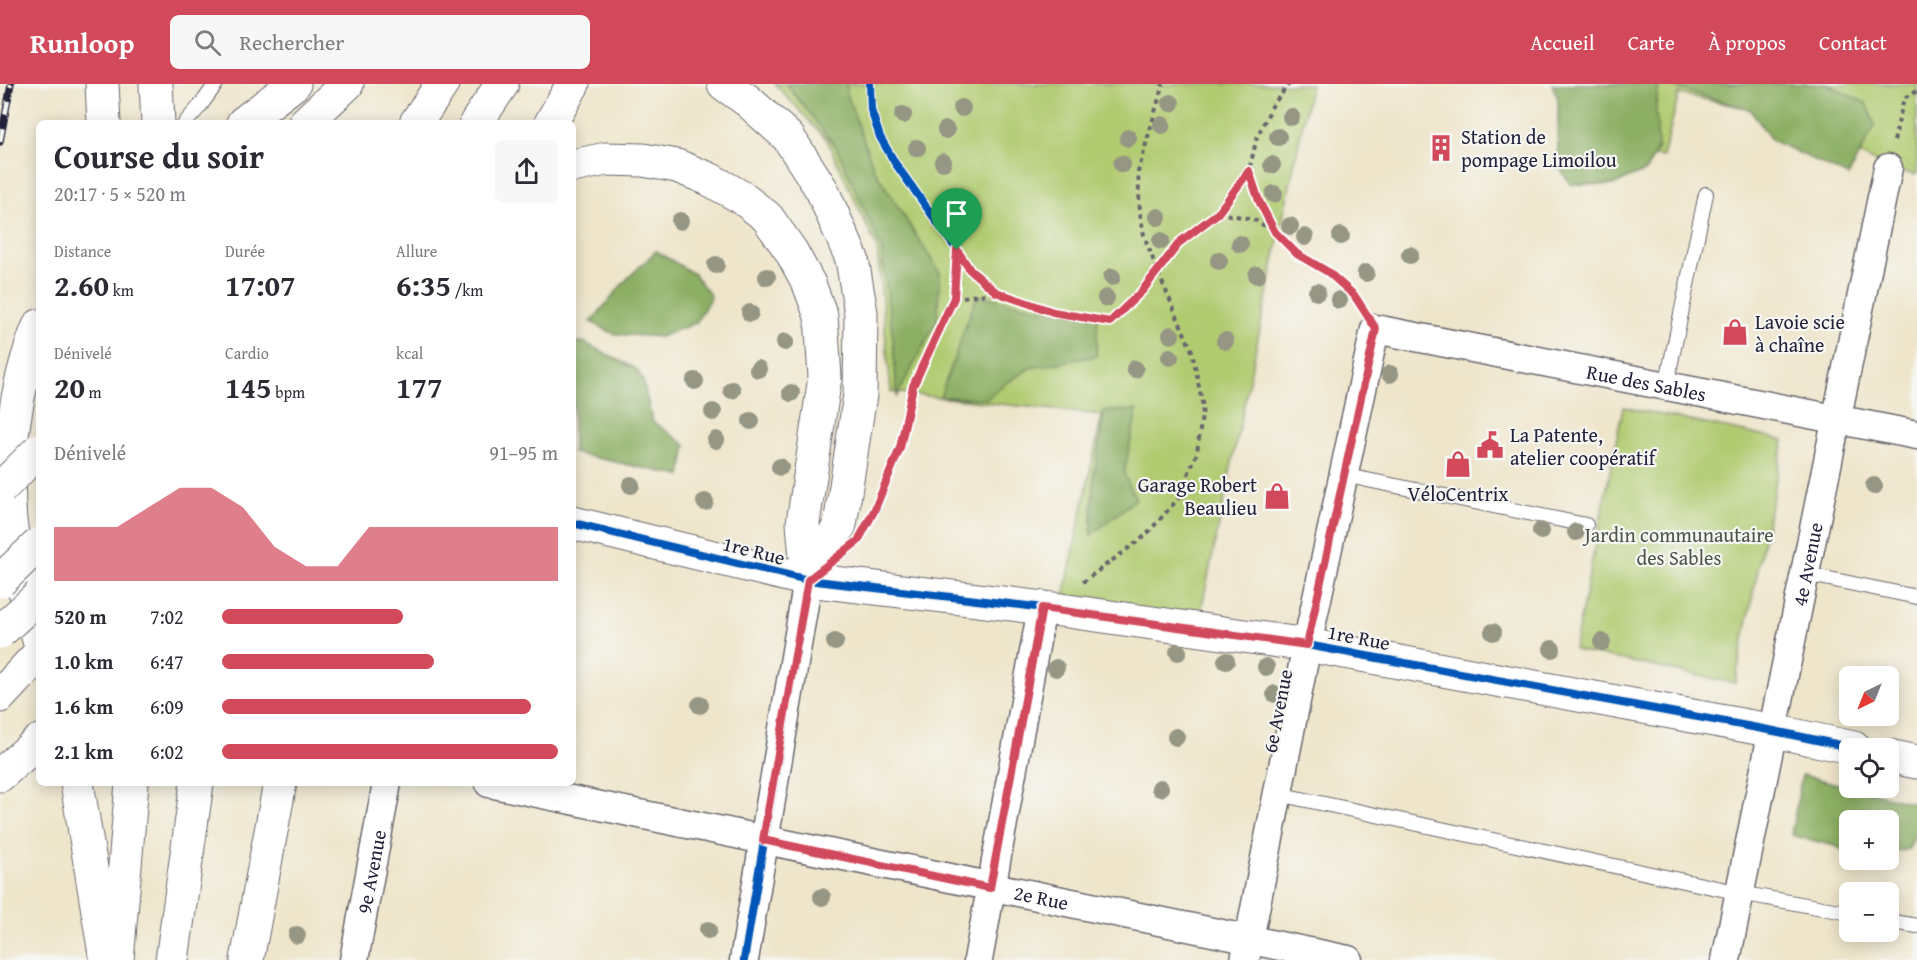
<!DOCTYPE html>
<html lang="fr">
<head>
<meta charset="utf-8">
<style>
	:root { --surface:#fff; --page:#f7f7f7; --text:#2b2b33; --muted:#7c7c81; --accent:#d1495b }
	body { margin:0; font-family:"Gentium Book Plus",serif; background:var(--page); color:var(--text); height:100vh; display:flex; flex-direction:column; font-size:22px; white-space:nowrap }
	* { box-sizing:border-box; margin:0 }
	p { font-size:20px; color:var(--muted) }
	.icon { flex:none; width:33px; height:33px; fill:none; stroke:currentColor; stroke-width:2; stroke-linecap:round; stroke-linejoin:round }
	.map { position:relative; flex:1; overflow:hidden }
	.drawer { position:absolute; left:36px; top:36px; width:540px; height:666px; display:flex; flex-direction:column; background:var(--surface); border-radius:9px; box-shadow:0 3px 15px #0003 }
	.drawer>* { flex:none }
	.needle { width:39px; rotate:223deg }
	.tools { position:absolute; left:1839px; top:582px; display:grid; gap:12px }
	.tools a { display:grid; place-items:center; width:60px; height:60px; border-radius:9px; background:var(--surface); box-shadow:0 3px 15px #0003; font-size:30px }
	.pin { position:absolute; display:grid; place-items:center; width:51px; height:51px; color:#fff; margin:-62px -26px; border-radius:50% 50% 50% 0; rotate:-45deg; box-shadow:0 0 6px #0007 }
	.pin .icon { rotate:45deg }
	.round { display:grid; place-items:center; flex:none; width:63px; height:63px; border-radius:9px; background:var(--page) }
	.overview { display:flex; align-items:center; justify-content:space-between; height:102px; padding:0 18px }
	h1 { font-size:33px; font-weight:700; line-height:45px }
	.figures { display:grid; grid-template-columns:repeat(3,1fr); gap:9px; height:102px; padding:6px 18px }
	.figures div { display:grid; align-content:center }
	.figures b { font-size:30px; font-weight:700 }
	.figures small { font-size:16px; font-weight:400 }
	.figures p { font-size:16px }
	.chart { height:168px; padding:12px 18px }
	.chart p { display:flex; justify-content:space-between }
	.chart svg { width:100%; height:108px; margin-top:6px; fill:var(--accent); opacity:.7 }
	ul { padding:0 18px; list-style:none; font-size:20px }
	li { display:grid; grid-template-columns:96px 72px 1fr; align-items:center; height:45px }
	li i { height:15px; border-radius:8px; background:var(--accent) }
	header { display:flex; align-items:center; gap:36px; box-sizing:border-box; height:84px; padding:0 30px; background:var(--accent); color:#fff }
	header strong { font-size:28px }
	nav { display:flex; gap:33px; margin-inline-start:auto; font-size:21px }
	.search { width:420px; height:54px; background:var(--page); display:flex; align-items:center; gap:15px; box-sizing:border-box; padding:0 21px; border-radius:9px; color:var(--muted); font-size:22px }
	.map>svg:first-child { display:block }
	.green { fill:#b1cb71; stroke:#6a7656; stroke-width:1.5 }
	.forest { fill:#8caf63; stroke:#57684f; stroke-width:1.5 }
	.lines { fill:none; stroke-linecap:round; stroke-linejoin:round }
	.service-casing { stroke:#69666d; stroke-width:16 }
	.minor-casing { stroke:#69666d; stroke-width:31 }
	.tertiary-casing { stroke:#69666d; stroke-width:35 }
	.secondary-casing { stroke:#69666d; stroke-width:35 }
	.motorway-casing { stroke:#69666d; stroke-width:35 }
	.path { stroke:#69666d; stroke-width:4; stroke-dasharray:4.5 4.5; stroke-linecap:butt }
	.service { stroke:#fff; stroke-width:14 }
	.minor { stroke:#fff; stroke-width:28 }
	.tertiary { stroke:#fff; stroke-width:33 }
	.secondary { stroke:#fff; stroke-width:33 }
	.motorway { stroke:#fff; stroke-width:33 }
	.rail-casing { stroke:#22223b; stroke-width:7 }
	.rail { stroke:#f6f6f2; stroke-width:4.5; stroke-dasharray:14; stroke-linecap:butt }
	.motorway-bridge-casing { stroke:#69666d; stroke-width:35; stroke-linecap:butt }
	.motorway-bridge { stroke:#fff; stroke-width:33 }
	.cycleway-casing { stroke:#f6f6f2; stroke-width:11 }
	.cycleway { stroke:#0057b8; stroke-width:8 }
	.tree { fill:#959684 }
	.route-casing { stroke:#fff; stroke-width:12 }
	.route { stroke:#d1495b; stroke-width:8 }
	.labels { text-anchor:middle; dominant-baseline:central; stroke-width:4.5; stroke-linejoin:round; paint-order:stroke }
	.poi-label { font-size:20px; fill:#22223b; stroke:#f6f6f2; text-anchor:start }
	.street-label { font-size:20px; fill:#22223b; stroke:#f6f6f2 }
	.park-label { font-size:20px; fill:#4d554b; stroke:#f6f6f2 }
</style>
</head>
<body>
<header>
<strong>Runloop</strong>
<div class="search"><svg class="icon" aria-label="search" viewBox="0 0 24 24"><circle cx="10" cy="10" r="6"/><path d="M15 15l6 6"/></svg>Rechercher</div>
<nav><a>Accueil</a><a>Carte</a><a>À propos</a><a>Contact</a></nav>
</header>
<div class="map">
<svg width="1917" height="876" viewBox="0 0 1917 876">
	<rect width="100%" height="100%" fill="#f6f6f2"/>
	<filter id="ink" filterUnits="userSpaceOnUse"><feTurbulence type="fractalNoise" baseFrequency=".0167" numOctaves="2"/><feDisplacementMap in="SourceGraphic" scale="12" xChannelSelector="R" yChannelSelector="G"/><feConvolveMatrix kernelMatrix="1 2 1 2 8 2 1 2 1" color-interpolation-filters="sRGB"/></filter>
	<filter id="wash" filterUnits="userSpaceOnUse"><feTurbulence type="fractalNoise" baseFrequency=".008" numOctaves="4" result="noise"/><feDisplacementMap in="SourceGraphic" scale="24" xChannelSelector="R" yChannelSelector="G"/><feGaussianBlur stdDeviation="1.35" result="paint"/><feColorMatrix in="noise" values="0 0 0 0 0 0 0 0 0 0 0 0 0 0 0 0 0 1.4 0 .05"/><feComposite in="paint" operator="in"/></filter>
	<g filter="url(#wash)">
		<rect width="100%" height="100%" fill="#eee5ca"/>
		<path class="green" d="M 775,0 L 1311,0 L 1197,546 L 1061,526 L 1102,331 L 891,308 L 877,164 L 827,56 Z
			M 1562,0 L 1917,0 L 1917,91 L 1888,84 L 1779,31 L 1679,10 L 1663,73 L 1568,53 Z
			M 1623,323 L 1784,356 L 1735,599 L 1574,566 Z"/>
		<path class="forest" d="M 786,0 L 847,0 L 847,10 L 874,85 L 940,189 L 937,237 L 897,312 L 893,255 L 881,163 L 836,63 Z
			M 1552,0 L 1659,0 L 1656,22 L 1658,63 L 1646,87 L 1612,101 L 1570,100 L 1558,81 L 1558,15 Z
			M 1663,0 L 1826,0 L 1866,19 L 1875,41 L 1848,92 L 1771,56 L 1751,26 Z
			M 656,167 L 694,190 L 711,212 L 696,239 L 660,253 L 614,250 L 591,238 L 625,197 Z
			M 977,211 L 1033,223 L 1098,233 L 1096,272 L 1030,284 L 1000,303 L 987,315 L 940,313 Z
			M 573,258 L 583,258 L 636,285 L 643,296 L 652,337 L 686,361 L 681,392 L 573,369 Z
			M 1137,326 L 1124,390 L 1136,415 L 1091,451 L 1094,392 L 1104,327 Z
			M 1802,691 L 1917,720 L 1917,746 L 1909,765 L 1889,769 L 1888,736 L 1850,736 L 1849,769 L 1835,762 L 1791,751 Z"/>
	</g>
	<g filter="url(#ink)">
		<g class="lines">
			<defs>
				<path id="service" d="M 185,39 L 200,22 L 216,0
					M 1666,302 L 1706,110
					M 1343,391 L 1586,441
					M 1805,490 L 1917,513
					M 1278,710 L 1740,809 L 1850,829
					M 1888,837 L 1917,842"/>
				<g id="minor">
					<path id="s1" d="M 489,699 L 1348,876"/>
					<path id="s2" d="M 354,876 L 387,699"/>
					<path d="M 744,876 L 808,496"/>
					<path d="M 978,876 L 1042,524"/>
					<path id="s3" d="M 1245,876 L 1307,561 L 1375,245 L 1917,351"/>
					<path id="s4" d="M 1726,876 C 1781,612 1832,348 1888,84"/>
				</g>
				<path id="tertiary" d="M 573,439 L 808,496 L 1061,526 L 1307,561 L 1774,647 L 1854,664
					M 1888,672 L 1917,678"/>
				<path id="secondary" d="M 102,0 L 104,39
					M 156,0 L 158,39
					M 117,876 L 132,699
					M 172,876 L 197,699"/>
				<path id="motorway" d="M 724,0 L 748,17 L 788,53 L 822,106 L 852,175 L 861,229 L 860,311 L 840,441 L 808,496
					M 243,39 L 294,0
					M 305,39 L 347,0
					M 416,39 L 442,0
					M 476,39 L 502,0
					M 551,39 L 573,0
					M 573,82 L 606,75 L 643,76 L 677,82 L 709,95 L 741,113 L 767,133 L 791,167 L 809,200 L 821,232 L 825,293 L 803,439 L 808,496
					M 39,242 C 16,298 3,384 11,444 C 16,482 29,519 39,556
					M 0,612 L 39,570
					M 0,691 L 39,657
					M 77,699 L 106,876
					M 247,876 L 280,699"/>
			</defs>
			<use href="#service" class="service-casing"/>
			<use href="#minor" class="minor-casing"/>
			<use href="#tertiary" class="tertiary-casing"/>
			<use href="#secondary" class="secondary-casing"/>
			<use href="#motorway" class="motorway-casing"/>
			<path class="path" d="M 1894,57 L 1904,14 L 1917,7
				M 1249,87 L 1259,117 L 1275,147
				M 1218,129 L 1253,135 L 1275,148 L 1297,170 L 1328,188 L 1355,211 L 1361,222
				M 957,166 L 970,186 L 996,209 L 1053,228 L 1110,238 L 1142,207 L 1180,158 L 1218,129 L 1249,87 L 1257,53 L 1272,22 L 1289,0
				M 954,214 L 995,209
				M 1083,498 L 1145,452 L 1178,415 L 1197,369 L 1203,323 L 1192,267 L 1157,186 L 1144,151 L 1140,129 L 1138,88 L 1163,0"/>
			<use href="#service" class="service"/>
			<use href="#minor" class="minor"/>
			<use href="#tertiary" class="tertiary"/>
			<use href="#secondary" class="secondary"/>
			<use href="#motorway" class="motorway"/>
			<defs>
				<path id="rail" d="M 0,58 L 11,0"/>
			</defs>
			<use href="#rail" class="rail-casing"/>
			<use href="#rail" class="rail"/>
			<defs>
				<path id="motorway-bridge" d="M 0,405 L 39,366
					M 0,497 L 39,460
					M 0,548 L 39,512"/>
			</defs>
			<use href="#motorway-bridge" class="motorway-bridge-casing"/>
			<use href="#motorway-bridge" class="motorway-bridge"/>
			<defs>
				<path id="cycleway" d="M 573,439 L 808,496 L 1061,526 L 1307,561 L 1774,647 L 1854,664
					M 808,496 L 858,457 L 875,427 L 900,364 L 913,302 L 954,214 L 957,166 L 895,79 L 880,53 L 871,26 L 870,0
					M 744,876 L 808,496"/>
			</defs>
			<use href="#cycleway" class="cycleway-casing"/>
			<use href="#cycleway" class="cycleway"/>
		</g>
		<g class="tree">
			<circle cx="1171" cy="19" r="9"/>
			<circle cx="962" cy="24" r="9"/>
			<circle cx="903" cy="31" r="9"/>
			<circle cx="1291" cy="33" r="9"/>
			<circle cx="1162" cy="41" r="9"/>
			<circle cx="946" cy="46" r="9"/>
			<circle cx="1278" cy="53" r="9"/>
			<circle cx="1128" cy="54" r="9"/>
			<circle cx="917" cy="64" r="9"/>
			<circle cx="943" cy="78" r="9"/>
			<circle cx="1122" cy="80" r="9"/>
			<circle cx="1272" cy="81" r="9"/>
			<circle cx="1274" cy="110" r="9"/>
			<circle cx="1158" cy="133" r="9"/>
			<circle cx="680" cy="137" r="9"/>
			<circle cx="1290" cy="142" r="9"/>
			<circle cx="1341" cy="152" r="9"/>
			<circle cx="1305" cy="153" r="9"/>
			<circle cx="1161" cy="157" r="9"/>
			<circle cx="1240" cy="160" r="9"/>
			<circle cx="1410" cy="171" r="9"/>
			<circle cx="1219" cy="177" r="9"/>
			<circle cx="716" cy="181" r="9"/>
			<circle cx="1366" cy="189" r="9"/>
			<circle cx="1257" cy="191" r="9"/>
			<circle cx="767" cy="193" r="9"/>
			<circle cx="1112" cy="193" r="9"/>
			<circle cx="1317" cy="208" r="9"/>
			<circle cx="1106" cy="214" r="9"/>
			<circle cx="1339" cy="216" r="9"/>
			<circle cx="750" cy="229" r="9"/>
			<circle cx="1171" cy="251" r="9"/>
			<circle cx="1225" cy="257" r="9"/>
			<circle cx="785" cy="258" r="9"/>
			<circle cx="1170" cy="273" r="9"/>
			<circle cx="758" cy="285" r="9"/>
			<circle cx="1135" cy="285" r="9"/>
			<circle cx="1390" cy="290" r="9"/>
			<circle cx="695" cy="297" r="9"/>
			<circle cx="732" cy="306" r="9"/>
			<circle cx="791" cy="309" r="9"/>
			<circle cx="713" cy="328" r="9"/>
			<circle cx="751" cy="337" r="9"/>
			<circle cx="716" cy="356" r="9"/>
			<circle cx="780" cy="383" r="9"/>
			<circle cx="631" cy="401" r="9"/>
			<circle cx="1874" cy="402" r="9"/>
			<circle cx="705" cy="418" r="9"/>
			<circle cx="1541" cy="447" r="9"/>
			<circle cx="1576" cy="448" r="9"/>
			<circle cx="1493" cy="548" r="9"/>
			<circle cx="835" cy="558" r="9"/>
			<circle cx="1602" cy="558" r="9"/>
			<circle cx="1552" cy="565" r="9"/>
			<circle cx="1178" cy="568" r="9"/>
			<circle cx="1226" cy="577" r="9"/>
			<circle cx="1266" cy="583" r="9"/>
			<circle cx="1056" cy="584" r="9"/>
			<circle cx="1275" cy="610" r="9"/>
			<circle cx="700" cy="621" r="9"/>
			<circle cx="1176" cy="653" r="9"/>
			<circle cx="1160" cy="704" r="9"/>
			<circle cx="822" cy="813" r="9"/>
			<circle cx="708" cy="846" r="9"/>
			<circle cx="297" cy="851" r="9"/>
		</g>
	</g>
	<g class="lines" filter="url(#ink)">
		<defs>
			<path id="route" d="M 1249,87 L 1259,117 L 1275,148 L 1297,170 L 1328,188 L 1354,211 L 1376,245 L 1307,561 L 1042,524 L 990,804 L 763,756 L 808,496 L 858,457 L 874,427 L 900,364 L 913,302 L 954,214 L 957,166 L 970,186 L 996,208 L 1053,228 L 1110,238 L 1142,207 L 1180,158 L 1218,129 Z"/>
		</defs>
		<use href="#route" class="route-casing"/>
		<use href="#route" class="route"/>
	</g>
	<defs>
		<symbol id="building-bare" viewBox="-9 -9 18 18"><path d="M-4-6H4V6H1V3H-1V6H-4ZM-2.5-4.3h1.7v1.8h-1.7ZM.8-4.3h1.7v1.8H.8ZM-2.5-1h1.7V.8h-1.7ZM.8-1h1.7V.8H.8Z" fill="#d1495b" stroke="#f6f6f2" stroke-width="2.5" paint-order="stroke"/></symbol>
		<symbol id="shop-bare" viewBox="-9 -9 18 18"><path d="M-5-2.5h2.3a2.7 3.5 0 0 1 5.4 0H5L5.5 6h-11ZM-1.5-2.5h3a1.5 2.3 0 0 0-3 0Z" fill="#d1495b" stroke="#f6f6f2" stroke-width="2.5" paint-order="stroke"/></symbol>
		<symbol id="civic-bare" viewBox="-9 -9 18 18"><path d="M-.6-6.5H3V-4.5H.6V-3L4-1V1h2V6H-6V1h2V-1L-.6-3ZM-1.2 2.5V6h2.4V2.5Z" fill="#d1495b" stroke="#f6f6f2" stroke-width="2.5" paint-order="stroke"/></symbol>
	</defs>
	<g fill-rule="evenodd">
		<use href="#building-bare" x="1422" y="45" width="38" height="38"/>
		<use href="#shop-bare" x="1716" y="229" width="38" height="38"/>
		<use href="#civic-bare" x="1471" y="342" width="38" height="38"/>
		<use href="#shop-bare" x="1439" y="361" width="38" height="38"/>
		<use href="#shop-bare" x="1258" y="393" width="38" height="38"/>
	</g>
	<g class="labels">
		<g class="poi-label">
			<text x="1461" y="52">Station de<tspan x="1461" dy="23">pompage Limoilou</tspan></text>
			<text x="1755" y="237">Lavoie scie<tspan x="1755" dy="23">à chaîne</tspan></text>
			<text x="1510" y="350">La Patente,<tspan x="1510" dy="23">atelier coopératif</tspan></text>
			<text x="1257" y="400" text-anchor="end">Garage Robert<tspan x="1257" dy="23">Beaulieu</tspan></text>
			<text x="1458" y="409" text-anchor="middle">VéloCentrix</text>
		</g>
		<g class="street-label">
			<text stroke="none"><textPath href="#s3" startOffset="921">Rue des Sables</textPath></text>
			<text transform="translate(754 466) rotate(14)">1re Rue</text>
			<text stroke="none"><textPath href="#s4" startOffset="404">4e Avenue</textPath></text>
			<text transform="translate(1359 553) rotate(11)">1re Rue</text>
			<text transform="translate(1277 627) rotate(-79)">6e Avenue</text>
			<text stroke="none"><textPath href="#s2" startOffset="90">9e Avenue</textPath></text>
			<text stroke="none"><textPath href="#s1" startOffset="564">2e Rue</textPath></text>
		</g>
		<g class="park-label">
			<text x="1679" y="450">Jardin communautaire<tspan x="1679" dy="23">des Sables</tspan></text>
		</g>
	</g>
</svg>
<div class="tools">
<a><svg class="needle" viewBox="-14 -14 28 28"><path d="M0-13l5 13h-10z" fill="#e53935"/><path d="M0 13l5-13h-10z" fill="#7c7c81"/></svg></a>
<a><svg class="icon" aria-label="locate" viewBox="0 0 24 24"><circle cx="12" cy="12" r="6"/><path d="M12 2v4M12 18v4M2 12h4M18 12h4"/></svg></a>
<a>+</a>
<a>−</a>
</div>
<div class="pin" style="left:957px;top:166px;background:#1e9e55"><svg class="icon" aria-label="arrive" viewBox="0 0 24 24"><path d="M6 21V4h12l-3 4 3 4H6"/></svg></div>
<section class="drawer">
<div class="overview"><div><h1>Course du soir</h1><p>20:17 · 5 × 520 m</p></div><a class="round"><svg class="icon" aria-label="share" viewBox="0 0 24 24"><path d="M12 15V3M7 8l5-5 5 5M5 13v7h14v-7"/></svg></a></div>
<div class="figures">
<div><p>Distance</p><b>2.60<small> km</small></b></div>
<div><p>Durée</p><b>17:07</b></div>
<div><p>Allure</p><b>6:35<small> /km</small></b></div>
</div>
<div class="figures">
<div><p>Dénivelé</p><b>20<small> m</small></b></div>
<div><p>Cardio</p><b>145<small> bpm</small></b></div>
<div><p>kcal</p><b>177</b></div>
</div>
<div class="chart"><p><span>Dénivelé</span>91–95 m</p>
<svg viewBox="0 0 160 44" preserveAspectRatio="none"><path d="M0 44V22L10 22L20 22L30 14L40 6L50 6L60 14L70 30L80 38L90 38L100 22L110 22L120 22L130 22L140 22L150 22L160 22V44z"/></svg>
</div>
<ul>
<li><b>520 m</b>7:02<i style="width:54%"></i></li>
<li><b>1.0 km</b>6:47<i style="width:63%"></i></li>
<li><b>1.6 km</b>6:09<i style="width:92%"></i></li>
<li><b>2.1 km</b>6:02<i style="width:100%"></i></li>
</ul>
</section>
</div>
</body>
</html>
